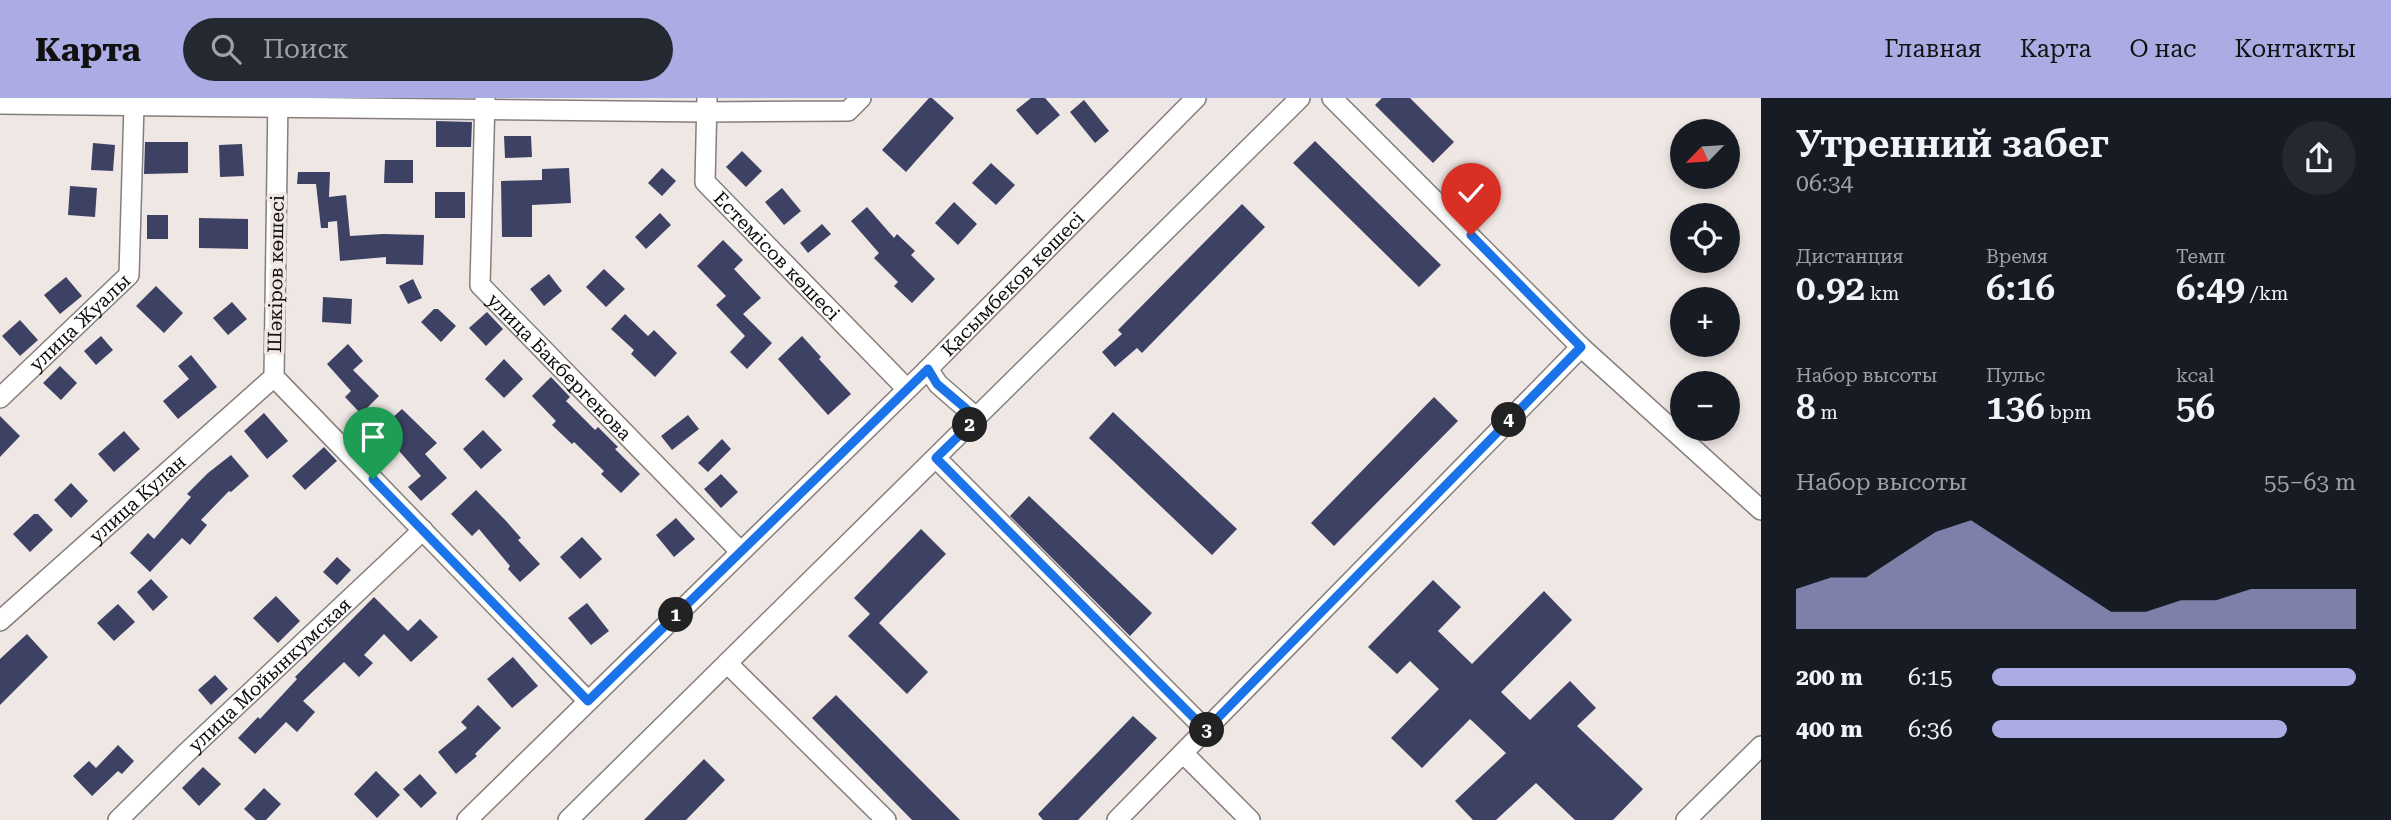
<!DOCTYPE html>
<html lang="ru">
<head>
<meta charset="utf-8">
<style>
	:root { --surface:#171b24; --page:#242831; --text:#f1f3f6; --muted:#9ea1a6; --accent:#aaace3 }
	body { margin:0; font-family:"Roboto Serif",serif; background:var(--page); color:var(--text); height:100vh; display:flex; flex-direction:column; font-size:26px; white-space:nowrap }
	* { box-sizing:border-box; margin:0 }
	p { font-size:23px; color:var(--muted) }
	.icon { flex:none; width:38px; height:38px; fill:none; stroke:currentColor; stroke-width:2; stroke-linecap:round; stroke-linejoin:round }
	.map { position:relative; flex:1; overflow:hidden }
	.details { display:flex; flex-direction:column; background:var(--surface); width:630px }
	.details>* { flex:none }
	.needle { width:46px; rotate:245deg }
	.buttons { position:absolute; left:1670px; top:21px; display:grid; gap:14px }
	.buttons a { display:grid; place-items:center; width:70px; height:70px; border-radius:50%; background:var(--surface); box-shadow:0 4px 10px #0003; font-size:35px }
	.pin { position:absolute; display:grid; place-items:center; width:60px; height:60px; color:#fff; margin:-72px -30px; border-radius:50% 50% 50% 0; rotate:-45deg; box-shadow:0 0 7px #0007 }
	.pin .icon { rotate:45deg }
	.km { position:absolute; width:35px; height:35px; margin:-18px; border-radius:50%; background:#222; color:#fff; font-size:19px; line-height:35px; text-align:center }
	.round { display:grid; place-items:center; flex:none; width:74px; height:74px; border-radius:37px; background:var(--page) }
	.overview { display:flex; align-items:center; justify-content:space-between; height:119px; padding:0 35px }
	h1 { font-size:38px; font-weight:600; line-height:52px }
	.figures { display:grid; grid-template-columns:repeat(3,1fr); gap:10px; height:119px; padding:7px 35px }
	.figures div { display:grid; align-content:center }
	.figures b { font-size:35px; font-weight:600 }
	.figures small { font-size:19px; font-weight:400 }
	.figures p { font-size:19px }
	.chart { height:196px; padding:14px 35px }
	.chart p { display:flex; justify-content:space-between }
	.chart svg { width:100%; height:126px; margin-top:7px; fill:var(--accent); opacity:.7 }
	ul { padding:0 35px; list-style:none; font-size:23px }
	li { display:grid; grid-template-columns:112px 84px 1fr; align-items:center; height:52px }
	li i { height:18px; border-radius:9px; background:var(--accent) }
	header { display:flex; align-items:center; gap:42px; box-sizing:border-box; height:98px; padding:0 35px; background:var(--accent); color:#111 }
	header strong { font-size:33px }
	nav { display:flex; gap:38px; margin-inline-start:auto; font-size:24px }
	.search { width:490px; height:63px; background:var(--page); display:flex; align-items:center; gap:18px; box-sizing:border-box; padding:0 24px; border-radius:38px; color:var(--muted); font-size:26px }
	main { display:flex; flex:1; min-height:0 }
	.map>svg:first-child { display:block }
	.building { fill:#3d4163 }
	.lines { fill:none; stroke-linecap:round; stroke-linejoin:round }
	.minor-casing { stroke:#857f7c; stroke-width:22 }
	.minor { stroke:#fff; stroke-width:19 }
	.route-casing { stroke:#fff; stroke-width:14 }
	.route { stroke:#1a73e8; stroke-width:9 }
	.labels { text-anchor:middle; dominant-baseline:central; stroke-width:7; stroke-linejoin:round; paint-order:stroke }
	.street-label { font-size:19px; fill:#0f0d0c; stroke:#efe7e4 }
</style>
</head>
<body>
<header>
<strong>Карта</strong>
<div class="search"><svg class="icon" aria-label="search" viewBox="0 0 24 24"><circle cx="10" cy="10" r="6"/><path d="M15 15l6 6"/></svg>Поиск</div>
<nav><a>Главная</a><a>Карта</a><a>О нас</a><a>Контакты</a></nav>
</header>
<main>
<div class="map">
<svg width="1761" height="722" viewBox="0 0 1761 722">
	<rect width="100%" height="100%" fill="#efe7e4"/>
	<path class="building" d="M 929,0 L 932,0 L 954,20 L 906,74 L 882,52 Z
		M 1031,0 L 1045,0 L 1060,17 L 1037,37 L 1016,12 Z
		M 1382,0 L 1410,0 L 1454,44 L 1433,65 L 1375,7 Z
		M 1084,2 L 1109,33 L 1095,45 L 1070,14 Z
		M 436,23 L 472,24 L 471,49 L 436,49 Z
		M 504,38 L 531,38 L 532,59 L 505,60 Z
		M 1315,43 L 1441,167 L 1419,189 L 1293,65 Z
		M 145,44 L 188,44 L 188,75 L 144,76 Z
		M 93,45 L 115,47 L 113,73 L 91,72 Z
		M 242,46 L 244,78 L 220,79 L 219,47 Z
		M 742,53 L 762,73 L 746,89 L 726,69 Z
		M 385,62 L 413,62 L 413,85 L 384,85 Z
		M 991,65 L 1015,87 L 996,107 L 972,85 Z
		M 569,70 L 571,105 L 532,107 L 532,139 L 502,139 L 501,83 L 542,82 L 542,71 Z
		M 662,70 L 676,83 L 662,98 L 648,85 Z
		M 298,74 L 330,74 L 329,99 L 346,97 L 350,138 L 383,136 L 424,137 L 423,167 L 386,166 L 386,159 L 340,163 L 337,123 L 328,124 L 328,130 L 321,130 L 316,86 L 297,86 Z
		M 70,88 L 97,90 L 95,119 L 68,117 Z
		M 782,90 L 801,113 L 784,127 L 765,104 Z
		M 435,94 L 465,94 L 465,120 L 435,120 Z
		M 954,104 L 977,126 L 958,147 L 935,125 Z
		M 1242,106 L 1265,129 L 1142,255 L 1137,250 L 1115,269 L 1102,254 L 1122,236 L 1118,232 Z
		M 867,109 L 894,140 L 897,136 L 915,153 L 911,157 L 935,181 L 912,205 L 894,188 L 898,184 L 874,160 L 879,155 L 851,123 Z
		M 660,115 L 671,127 L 646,151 L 635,139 Z
		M 147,117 L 168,117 L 168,141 L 147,141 Z
		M 199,120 L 248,121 L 248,151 L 199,150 Z
		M 822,126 L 831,136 L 808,155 L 800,145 Z
		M 723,142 L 743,162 L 734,171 L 761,200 L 743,216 L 772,245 L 747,271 L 730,254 L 745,238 L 716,207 L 726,198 L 697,168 Z
		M 604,171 L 625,191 L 606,209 L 586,189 Z
		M 549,176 L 562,193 L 544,208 L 530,191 Z
		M 66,179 L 82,198 L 60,216 L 44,197 Z
		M 413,181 L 422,200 L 408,206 L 399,188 Z
		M 156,188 L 183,215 L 164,235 L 136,208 Z
		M 323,199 L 352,201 L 351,226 L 322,224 Z
		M 232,204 L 247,221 L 228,237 L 213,220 Z
		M 434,211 L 438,211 L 456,228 L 441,244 L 421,224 Z
		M 487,214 L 503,231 L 486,248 L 469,230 Z
		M 625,216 L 648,238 L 654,232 L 677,255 L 655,279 L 631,256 L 634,252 L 611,231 Z
		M 20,222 L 38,242 L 20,258 L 2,238 Z
		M 101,238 L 113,252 L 96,267 L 84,253 Z
		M 802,238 L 821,259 L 819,261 L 851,296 L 828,317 L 778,261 Z
		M 348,246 L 363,263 L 353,272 L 379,298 L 361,316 L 345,299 L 351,293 L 327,266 Z
		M 191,257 L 217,289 L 178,321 L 163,303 L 189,281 L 178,268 Z
		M 504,261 L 523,281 L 504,300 L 485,281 Z
		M 60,268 L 77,285 L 61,302 L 43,285 Z
		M 551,279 L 570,299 L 566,303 L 595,332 L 598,329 L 618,349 L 615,351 L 640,376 L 621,395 L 601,376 L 604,373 L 574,344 L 572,346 L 552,327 L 556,323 L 532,298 Z
		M 1434,299 L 1458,323 L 1334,448 L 1311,425 Z
		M 402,311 L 437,345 L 425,356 L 447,380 L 421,403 L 408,389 L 421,378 L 380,331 Z
		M 1113,314 L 1237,431 L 1212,457 L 1089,340 Z
		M 264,315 L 288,343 L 267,361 L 244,333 Z
		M 688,317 L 699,331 L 672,352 L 661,338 Z
		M 0,318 L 20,338 L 0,359 Z
		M 483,332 L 502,352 L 481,371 L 463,351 Z
		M 124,333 L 140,351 L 114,374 L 98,356 Z
		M 722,341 L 731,351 L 708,374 L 698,365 Z
		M 324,349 L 337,363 L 305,392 L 292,378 Z
		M 231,357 L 249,378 L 231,394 L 229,393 L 201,422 L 207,427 L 190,447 L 182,440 L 150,474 L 130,455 L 148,435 L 154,441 L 191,399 L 187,396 L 208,375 Z
		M 721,376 L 738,394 L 721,410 L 704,391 Z
		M 71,385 L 88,403 L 71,420 L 54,402 Z
		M 476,392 L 507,424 L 521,440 L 518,442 L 540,466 L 520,484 L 508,471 L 510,468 L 479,431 L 472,438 L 451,416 Z
		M 1029,398 L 1152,515 L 1130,538 L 1010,418 Z
		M 34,416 L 38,416 L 53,432 L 30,454 L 13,436 Z
		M 676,420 L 695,441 L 674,459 L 656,437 Z
		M 921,431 L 946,456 L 879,525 L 928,574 L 907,596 L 848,538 L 870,516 L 854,500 Z
		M 582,439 L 602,461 L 580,481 L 560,459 Z
		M 337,459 L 351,472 L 337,487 L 323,474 Z
		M 151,481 L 168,499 L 153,513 L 137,494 Z
		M 1433,482 L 1461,509 L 1438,533 L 1472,566 L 1544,493 L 1572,522 L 1501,594 L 1530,622 L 1570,583 L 1596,610 L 1577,628 L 1643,691 L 1613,722 L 1575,722 L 1536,685 L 1496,722 L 1473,722 L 1455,703 L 1506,655 L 1470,621 L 1422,670 L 1391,640 L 1439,591 L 1410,563 L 1397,576 L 1368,549 Z
		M 276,498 L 300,523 L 278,545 L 253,520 Z
		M 374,499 L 408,533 L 420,521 L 438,539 L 411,564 L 384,536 L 364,557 L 373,565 L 359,579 L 344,564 L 303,603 L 315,614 L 297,634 L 286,624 L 255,656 L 238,640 L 258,619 L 260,621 L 297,581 L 295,579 Z
		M 587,505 L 609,533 L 591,547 L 568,520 Z
		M 118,506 L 135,524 L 114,543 L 97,525 Z
		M 27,536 L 48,559 L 0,607 L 0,561 Z
		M 513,559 L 538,588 L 512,610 L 487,581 Z
		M 215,577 L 228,591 L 211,607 L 198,592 Z
		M 836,597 L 960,722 L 912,722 L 812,620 Z
		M 478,607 L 501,630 L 475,656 L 477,658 L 456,676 L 438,654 L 467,630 L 461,624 Z
		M 1133,618 L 1157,640 L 1078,722 L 1043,722 L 1038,716 Z
		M 118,647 L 134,663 L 122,676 L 118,673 L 92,698 L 73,678 L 89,663 L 96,670 Z
		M 704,661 L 725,682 L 686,722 L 644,722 Z
		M 203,669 L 221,686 L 199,708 L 182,690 Z
		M 376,673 L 400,697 L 377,720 L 354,696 Z
		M 420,676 L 437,695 L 421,710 L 403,691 Z
		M 264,690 L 281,706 L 266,722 L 256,722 L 244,711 Z"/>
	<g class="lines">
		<defs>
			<g id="minor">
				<path d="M 278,0 L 274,279 L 588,603"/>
				<path id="s1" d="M 485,0 L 480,187 L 740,453"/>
				<path id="s2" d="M 707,0 L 705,84 L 907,291"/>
				<path d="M 1332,0 L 1581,249 L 1761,412"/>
				<path d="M 0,6 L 706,14 L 848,13 L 861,0"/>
				<path d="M 928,271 L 938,286 L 977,320"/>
				<path id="s3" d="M 0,300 L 129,177 L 134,7"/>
				<path d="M 936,360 L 1206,632"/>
				<path id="s4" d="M 0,523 L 274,279"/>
				<path d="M 728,566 L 886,722"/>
				<path d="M 1184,656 L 1250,722"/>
				<path id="s5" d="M 118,722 L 183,658 L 423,432"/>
				<path id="s6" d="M 467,722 L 928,271 L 1196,0"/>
				<path d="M 568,722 L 1300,0"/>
				<path d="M 1117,722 L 1581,249"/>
				<path d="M 1686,722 L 1761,648"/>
			</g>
		</defs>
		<use href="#minor" class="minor-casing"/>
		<use href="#minor" class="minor"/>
	</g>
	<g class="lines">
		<defs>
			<path id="route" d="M 373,381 L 588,603 L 928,271 L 937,286 L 977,320 L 936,360 L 1206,632 L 1581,249 L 1471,137"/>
		</defs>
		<use href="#route" class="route-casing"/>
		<use href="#route" class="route"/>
	</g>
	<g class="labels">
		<g class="street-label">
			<text stroke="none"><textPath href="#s2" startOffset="187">Естемісов көшесі</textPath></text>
			<text transform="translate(276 176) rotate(-89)">Шәкіров көшесі</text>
			<text stroke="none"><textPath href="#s6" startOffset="765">Қасымбеков көшесі</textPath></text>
			<text stroke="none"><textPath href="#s3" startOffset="110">улица Жуалы</textPath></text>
			<text stroke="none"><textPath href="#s1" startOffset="301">улица Бакбергенова</textPath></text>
			<text stroke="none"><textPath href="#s4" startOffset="184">улица Кулан</textPath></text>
			<text stroke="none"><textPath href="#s5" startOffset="210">улица Мойынкумская</textPath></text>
		</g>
	</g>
</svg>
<div class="buttons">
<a><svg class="needle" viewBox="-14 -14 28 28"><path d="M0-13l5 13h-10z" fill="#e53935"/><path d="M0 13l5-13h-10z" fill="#9ea1a6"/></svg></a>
<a><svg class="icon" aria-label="locate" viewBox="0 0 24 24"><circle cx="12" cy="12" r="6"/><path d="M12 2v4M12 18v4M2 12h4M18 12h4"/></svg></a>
<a>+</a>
<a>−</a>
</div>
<div class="pin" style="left:373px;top:381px;background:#1e9e55"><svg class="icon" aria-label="arrive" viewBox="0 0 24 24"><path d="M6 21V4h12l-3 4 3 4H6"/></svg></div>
<div class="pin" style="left:1471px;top:137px;background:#d93025"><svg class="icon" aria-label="check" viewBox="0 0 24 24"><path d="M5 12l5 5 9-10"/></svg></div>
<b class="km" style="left:676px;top:517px">1</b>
<b class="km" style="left:970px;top:327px">2</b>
<b class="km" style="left:1207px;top:632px">3</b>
<b class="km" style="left:1509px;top:322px">4</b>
</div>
<section class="details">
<div class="overview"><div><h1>Утренний забег</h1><p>06:34</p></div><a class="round"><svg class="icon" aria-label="share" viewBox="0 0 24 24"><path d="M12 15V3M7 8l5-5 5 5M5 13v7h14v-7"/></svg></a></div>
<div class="figures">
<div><p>Дистанция</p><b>0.92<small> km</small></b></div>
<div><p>Время</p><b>6:16</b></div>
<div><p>Темп</p><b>6:49<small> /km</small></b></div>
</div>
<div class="figures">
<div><p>Набор высоты</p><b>8<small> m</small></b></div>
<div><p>Пульс</p><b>136<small> bpm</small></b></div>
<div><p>kcal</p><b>56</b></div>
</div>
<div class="chart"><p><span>Набор высоты</span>55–63 m</p>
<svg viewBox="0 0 160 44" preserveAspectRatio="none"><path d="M0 44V30L10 26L20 26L30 18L40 10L50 6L60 14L70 22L80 30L90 38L100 38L110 34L120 34L130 30L140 30L150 30L160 30V44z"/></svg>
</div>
<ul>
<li><b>200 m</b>6:15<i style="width:100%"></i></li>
<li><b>400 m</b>6:36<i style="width:81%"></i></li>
</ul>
</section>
</main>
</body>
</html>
